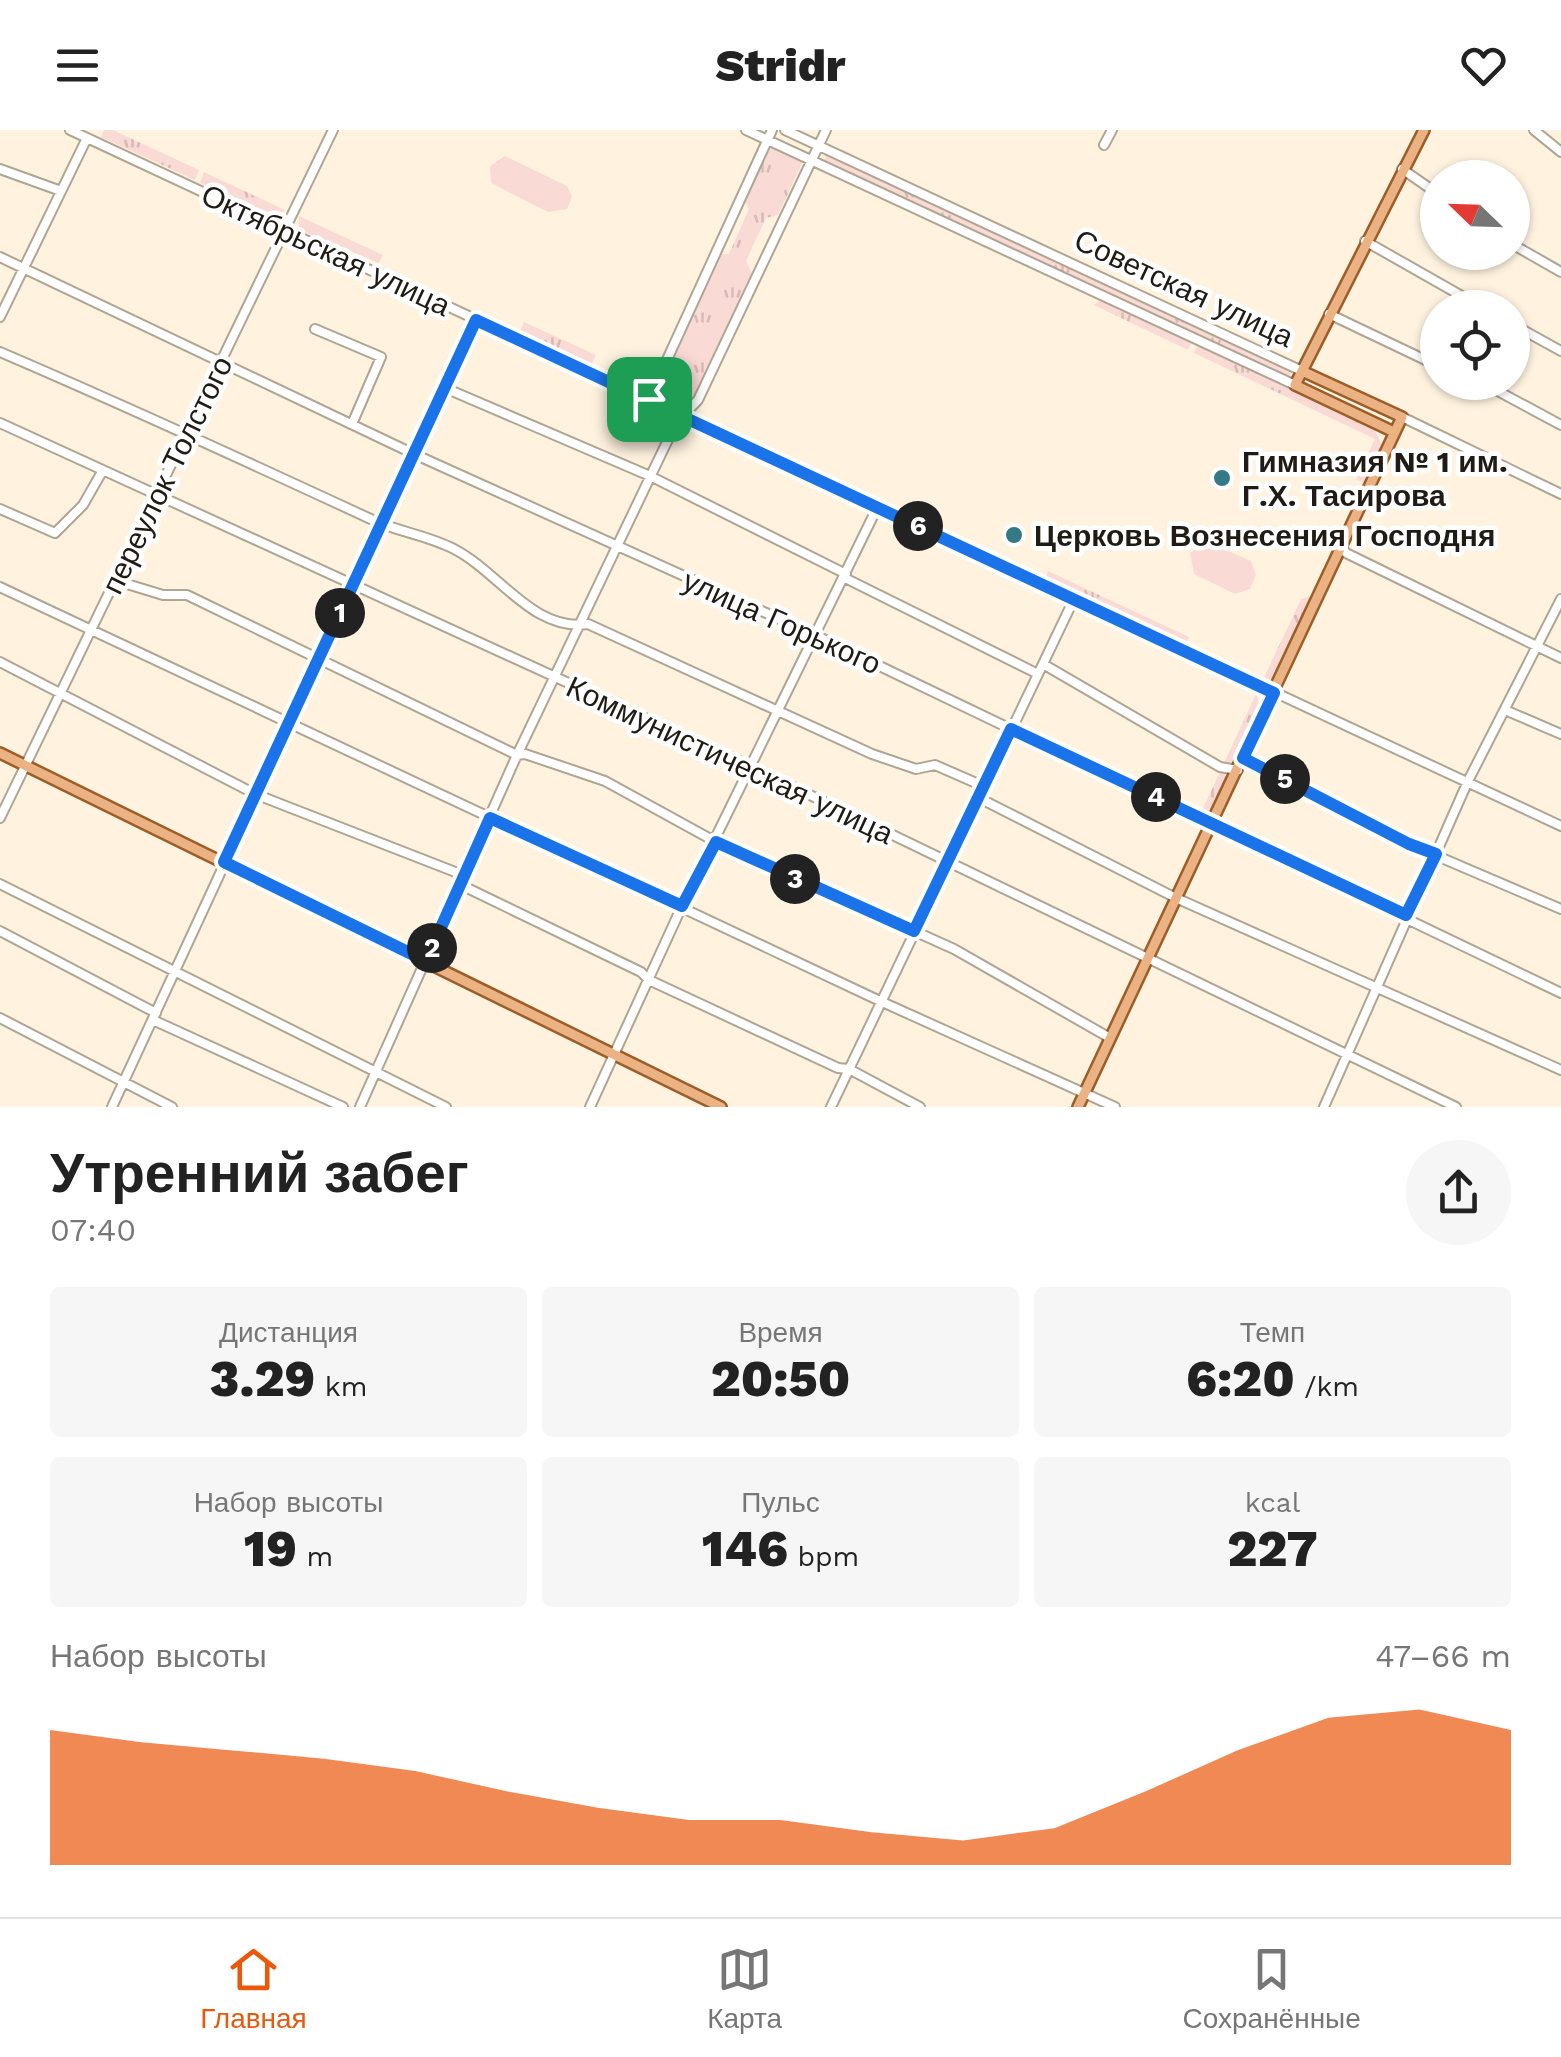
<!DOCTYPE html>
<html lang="ru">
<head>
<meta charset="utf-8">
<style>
	:root { --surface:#fff; --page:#f6f6f6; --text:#222; --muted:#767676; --line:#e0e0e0; --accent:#ea580c }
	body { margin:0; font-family:"Work Sans",sans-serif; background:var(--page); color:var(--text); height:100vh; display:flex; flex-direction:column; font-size:38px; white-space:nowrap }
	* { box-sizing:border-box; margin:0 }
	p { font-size:32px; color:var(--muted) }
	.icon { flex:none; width:55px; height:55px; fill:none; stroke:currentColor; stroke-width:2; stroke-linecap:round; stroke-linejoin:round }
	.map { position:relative; height:977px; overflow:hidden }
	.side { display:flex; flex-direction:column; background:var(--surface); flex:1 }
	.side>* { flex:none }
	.needle { width:65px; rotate:293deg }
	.tools { position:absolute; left:1420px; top:30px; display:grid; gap:20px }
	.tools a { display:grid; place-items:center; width:110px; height:110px; border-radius:50%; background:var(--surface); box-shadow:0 2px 8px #0004; font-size:50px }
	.pin { position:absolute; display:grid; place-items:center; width:85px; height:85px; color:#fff; margin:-42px; border-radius:20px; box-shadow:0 5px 15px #0006 }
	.km { position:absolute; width:50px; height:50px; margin:-25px; border-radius:50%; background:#222; color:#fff; font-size:28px; line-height:50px; text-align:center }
	.round { display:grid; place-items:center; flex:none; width:105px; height:105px; border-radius:52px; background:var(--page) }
	.overview { display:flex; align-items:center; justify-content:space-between; height:170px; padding:0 50px }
	h1 { font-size:55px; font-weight:800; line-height:75px }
	.stats { display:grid; grid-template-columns:repeat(3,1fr); gap:15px; height:170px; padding:10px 50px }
	.stats div { display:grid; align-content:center; border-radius:10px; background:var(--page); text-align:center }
	.stats b { font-size:50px; font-weight:800 }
	.stats small { font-size:28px; font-weight:400 }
	.stats p { font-size:28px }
	.chart { height:280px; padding:20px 50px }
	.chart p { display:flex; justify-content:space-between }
	.chart svg { width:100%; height:180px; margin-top:10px; fill:var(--accent); opacity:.7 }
	header { display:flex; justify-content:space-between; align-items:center; height:130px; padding:0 50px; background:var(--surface); font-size:45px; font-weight:800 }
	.menu { display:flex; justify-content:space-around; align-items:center; height:140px; border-top:2px solid var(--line); background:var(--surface); font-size:28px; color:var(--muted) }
	.menu a { display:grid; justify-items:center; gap:5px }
	.menu .active { color:var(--accent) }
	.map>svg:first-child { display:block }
	.grass { fill:url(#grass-tufts) }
	.pitch { fill:#fadad5 }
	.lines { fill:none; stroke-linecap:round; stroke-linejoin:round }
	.minor-casing { stroke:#afa592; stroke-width:12 }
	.major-casing { stroke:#9c5d28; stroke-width:14 }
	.minor { stroke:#fff; stroke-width:8 }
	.major { stroke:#ebb384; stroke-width:9 }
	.route-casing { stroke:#fff; stroke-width:20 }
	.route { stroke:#1a73e8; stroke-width:12 }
	.poi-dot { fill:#337986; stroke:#fff; stroke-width:4 }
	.labels { text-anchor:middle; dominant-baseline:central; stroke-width:9; stroke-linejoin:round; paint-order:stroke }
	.street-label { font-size:30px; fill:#201c15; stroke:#fff }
	.poi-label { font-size:30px; font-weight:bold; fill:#201c15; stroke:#fff; text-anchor:start }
</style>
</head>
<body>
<header><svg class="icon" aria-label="menu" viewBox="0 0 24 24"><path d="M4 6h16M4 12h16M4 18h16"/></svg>Stridr<svg class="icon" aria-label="heart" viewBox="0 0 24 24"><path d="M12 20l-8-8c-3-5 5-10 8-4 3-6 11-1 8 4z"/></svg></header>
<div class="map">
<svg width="1561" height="977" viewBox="0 0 1561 977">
	<defs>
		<pattern id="grass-tufts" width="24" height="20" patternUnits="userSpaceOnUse" patternTransform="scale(2.5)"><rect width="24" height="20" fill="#fadad5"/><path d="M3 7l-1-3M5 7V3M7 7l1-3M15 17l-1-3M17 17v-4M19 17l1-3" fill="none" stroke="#d6bab6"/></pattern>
	</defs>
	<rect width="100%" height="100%" fill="#fff3e0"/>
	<path class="grass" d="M 104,0 L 113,0 L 199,40 L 195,50 L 101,7 Z
		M 769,15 L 803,31 L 778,85 L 766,88 L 746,131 L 752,143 L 692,271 L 678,276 L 661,269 L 658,256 L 718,124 L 729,124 L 749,79 L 744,70 Z
		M 827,24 L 1289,238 L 1291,245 L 1288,248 L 823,32 Z
		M 204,42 L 285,80 L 278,89 L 200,53 Z
		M 299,86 L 383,125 L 379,133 L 299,100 Z
		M 1102,169 L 1192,211 L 1188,220 L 1094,175 Z
		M 524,192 L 596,225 L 592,234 L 520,201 Z
		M 1198,214 L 1373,297 L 1382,314 L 1366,353 L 1356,350 L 1375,309 L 1194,223 Z
		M 1048,441 L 1189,507 L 1186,514 L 1045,448 Z
		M 1312,466 L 1272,550 L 1263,550 L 1301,469 Z
		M 1256,564 L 1261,577 L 1210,685 L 1200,685 Z"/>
	<path class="pitch" d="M 505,26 L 567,56 L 572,67 L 567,79 L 548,82 L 491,53 L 490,36 Z
		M 1208,412 L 1251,431 L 1256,445 L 1250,459 L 1235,464 L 1194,444 L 1190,423 Z"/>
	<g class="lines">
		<defs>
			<path id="minor" d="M 70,0 L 1561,696
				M 746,0 L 1295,255
				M 785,0 L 1302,241
				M 1534,0 L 1561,22
				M 1104,15 L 1112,0
				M 0,39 L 61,61
				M 1402,39 L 1438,64
				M 1365,111 L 1483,178
				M 1512,114 L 1561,142
				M 0,127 L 414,324 L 817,506 L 1561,863
				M 1329,184 L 1438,236
				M 0,187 L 87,8
				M 1512,194 L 1561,221
				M 315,199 L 381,227 L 352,294
				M 0,222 C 126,276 250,333 375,391 C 400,402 429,406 454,419 C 499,442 533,502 588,494 L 872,624 L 916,639 L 935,635 L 983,656
				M 1470,252 L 1494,259 L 1561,295
				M 445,258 L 650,346 L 846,444
				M 649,269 L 772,0
				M 1402,287 L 1561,364
				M 0,293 L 752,637 L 1456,977
				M 0,379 L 55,403 L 83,375 L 103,340
				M 1342,417 L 1346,423 L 1561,528
				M 845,448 L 1036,543
				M 117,451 L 163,465 L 187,465 L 517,625 L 525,624 L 605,651 L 716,712 L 954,819 L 1110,908
				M 0,457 L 880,871 L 1115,977
				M 0,532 L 255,664 L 463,745
				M 1043,534 L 1220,637 L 1238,640
				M 1505,580 L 1561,604
				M 1243,629 L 1409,714 L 1561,779
				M 979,668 L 1176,768 L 1561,940
				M 0,688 L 333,0
				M 0,754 L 446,977
				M 461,755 L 641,842 L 649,850 L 838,938 L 849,939 L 920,977
				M 0,801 L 156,883
				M 0,888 L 172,977
				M 153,890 L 343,977
				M 112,977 L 476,190
				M 360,977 L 517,625 L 676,293 L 698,270 L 826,0
				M 590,977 L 682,776 L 877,378
				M 831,977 L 1074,469
				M 1324,977 L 1468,651 L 1561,469"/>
			<path id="major" d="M 1394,302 L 1295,255 L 1424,0
				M 0,623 L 721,977
				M 1078,977 L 1402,287 L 1302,241"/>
		</defs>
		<use href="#minor" class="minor-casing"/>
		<use href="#major" class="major-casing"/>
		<use href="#minor" class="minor"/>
		<use href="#major" class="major"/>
	</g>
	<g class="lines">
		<defs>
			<path id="route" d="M 476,190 L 1274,563 L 1243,628 L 1409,714 L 1436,724 L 1406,785 L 1011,599 L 914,801 L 716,712 L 682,776 L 490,688 L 426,831 L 224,732 Z"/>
		</defs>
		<use href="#route" class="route-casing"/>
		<use href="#route" class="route"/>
	</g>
	<g class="poi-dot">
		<circle cx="1222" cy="348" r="10"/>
		<circle cx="1014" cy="405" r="10"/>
	</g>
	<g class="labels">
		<g class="street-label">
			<text transform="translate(326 120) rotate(25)">Октябрьская улица</text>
			<text transform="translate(1184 158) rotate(25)">Советская улица</text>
			<text transform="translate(167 345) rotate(-64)">переулок Толстого</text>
			<text transform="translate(782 492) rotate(24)">улица Горького</text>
			<text transform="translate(730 630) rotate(25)">Коммунистическая улица</text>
		</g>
		<g class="poi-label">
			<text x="1242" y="331">Гимназия № 1 им.<tspan x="1242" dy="34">Г.Х. Тасирова</tspan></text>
			<text x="1034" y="405">Церковь Вознесения Господня</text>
		</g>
	</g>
</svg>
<div class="tools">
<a><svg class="needle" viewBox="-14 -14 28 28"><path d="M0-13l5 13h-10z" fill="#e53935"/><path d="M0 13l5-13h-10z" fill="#767676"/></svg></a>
<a><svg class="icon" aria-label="locate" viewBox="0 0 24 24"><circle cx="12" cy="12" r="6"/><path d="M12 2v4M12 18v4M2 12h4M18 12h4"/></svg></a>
</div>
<div class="pin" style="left:649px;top:269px;background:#1e9e55"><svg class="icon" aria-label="arrive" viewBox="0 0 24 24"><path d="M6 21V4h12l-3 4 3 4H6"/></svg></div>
<b class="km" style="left:340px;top:483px">1</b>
<b class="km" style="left:432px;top:818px">2</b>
<b class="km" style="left:795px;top:749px">3</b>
<b class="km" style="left:1156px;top:667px">4</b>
<b class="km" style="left:1285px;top:649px">5</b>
<b class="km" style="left:918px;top:396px">6</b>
</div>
<section class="side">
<div class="overview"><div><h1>Утренний забег</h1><p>07:40</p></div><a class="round"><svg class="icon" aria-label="share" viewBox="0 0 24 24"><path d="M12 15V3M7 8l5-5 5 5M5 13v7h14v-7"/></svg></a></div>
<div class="stats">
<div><p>Дистанция</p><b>3.29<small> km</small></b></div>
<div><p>Время</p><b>20:50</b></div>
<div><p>Темп</p><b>6:20<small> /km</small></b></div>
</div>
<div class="stats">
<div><p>Набор высоты</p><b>19<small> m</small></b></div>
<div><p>Пульс</p><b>146<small> bpm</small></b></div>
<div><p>kcal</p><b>227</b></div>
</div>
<div class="chart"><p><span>Набор высоты</span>47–66 m</p>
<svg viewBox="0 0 160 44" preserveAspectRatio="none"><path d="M0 44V11L10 14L20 16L30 18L40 21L50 26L60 30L70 33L80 33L90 36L100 38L110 35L120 26L130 16L140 8L150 6L160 11V44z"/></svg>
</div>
</section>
<nav class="menu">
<a class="active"><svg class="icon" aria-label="home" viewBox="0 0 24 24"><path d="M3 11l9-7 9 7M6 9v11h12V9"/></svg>Главная</a>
<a><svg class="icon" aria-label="map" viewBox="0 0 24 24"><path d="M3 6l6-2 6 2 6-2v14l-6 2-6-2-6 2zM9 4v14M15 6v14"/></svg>Карта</a>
<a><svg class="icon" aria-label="saved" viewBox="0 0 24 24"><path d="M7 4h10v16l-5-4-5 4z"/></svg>Сохранённые</a>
</nav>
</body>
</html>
